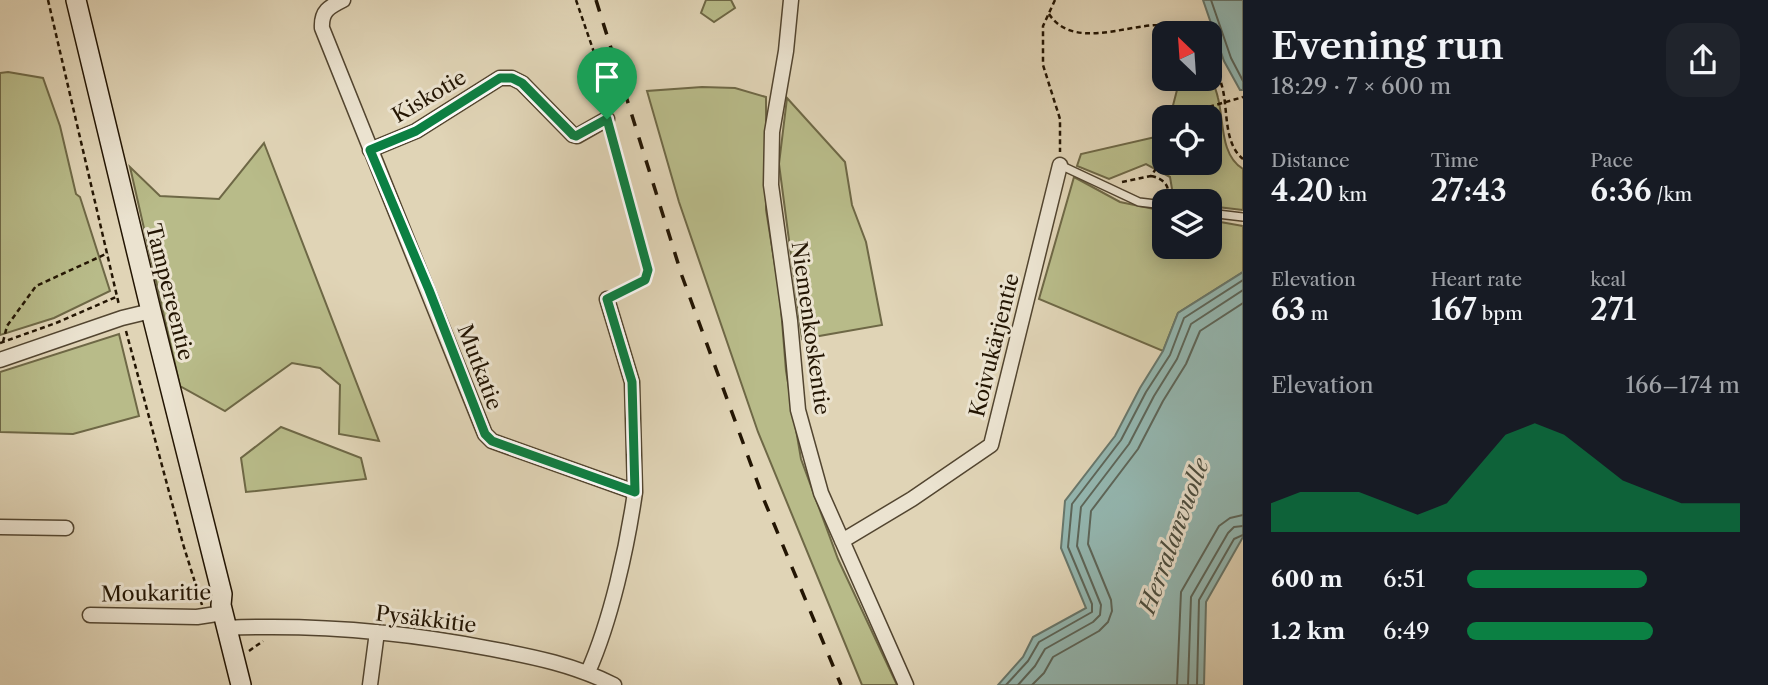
<!DOCTYPE html>
<html lang="en">
<head>
<meta charset="utf-8">
<style>
	:root { --surface:#171b24; --page:#20242c; --text:#f1f3f6; --muted:#9ea1a6; --accent:#0b8043 }
	body { margin:0; font-family:"Libre Caslon Text",serif; background:var(--page); color:var(--text); height:100vh; display:flex; flex-direction:column; font-size:26px; white-space:nowrap }
	* { box-sizing:border-box; margin:0 }
	p { font-size:23px; color:var(--muted) }
	.icon { flex:none; width:38px; height:38px; fill:none; stroke:currentColor; stroke-width:2; stroke-linecap:round; stroke-linejoin:round }
	.map { position:relative; flex:1; overflow:hidden }
	.sheet { display:flex; flex-direction:column; background:var(--surface); width:525px }
	.sheet>* { flex:none }
	.needle { width:46px; rotate:335deg }
	.tools { position:absolute; left:1152px; top:21px; display:grid; gap:14px }
	.tools a { display:grid; place-items:center; width:70px; height:70px; border-radius:14px; background:var(--surface); box-shadow:0 4px 18px #0003; font-size:35px }
	.pin { position:absolute; display:grid; place-items:center; width:60px; height:60px; color:#fff; margin:-72px -30px; border-radius:50% 50% 50% 0; rotate:-45deg; box-shadow:0 0 7px #0007 }
	.pin .icon { rotate:45deg }
	.round { display:grid; place-items:center; flex:none; width:74px; height:74px; border-radius:21px; background:var(--page) }
	.summary { display:flex; align-items:center; justify-content:space-between; height:119px; padding:0 28px }
	h1 { font-size:38px; font-weight:600; line-height:52px }
	.stats { display:grid; grid-template-columns:repeat(3,1fr); gap:10px; height:119px; padding:7px 28px }
	.stats div { display:grid; align-content:center }
	.stats b { font-size:30px; font-weight:600 }
	.stats small { font-size:19px; font-weight:400 }
	.stats p { font-size:19px }
	.chart { height:196px; padding:14px 28px }
	.chart p { display:flex; justify-content:space-between }
	.chart svg { width:100%; height:126px; margin-top:7px; fill:var(--accent); opacity:.7 }
	ul { padding:0 28px; list-style:none; font-size:23px }
	li { display:grid; grid-template-columns:112px 84px 1fr; align-items:center; height:52px }
	li i { height:18px; border-radius:9px; background:var(--accent) }
	main { display:flex; flex:1; min-height:0 }
	.map>svg:first-child { display:block }
	.green { fill:#b8bb89; stroke:#6e6846; stroke-width:2 }
	.water { fill:#94b8b2; stroke:#67776c; stroke-width:2 }
	.lines { fill:none; stroke-linecap:round; stroke-linejoin:round }
	.shore { stroke:#5c665a; stroke-width:2 }
	.service-casing { stroke:#524530; stroke-width:10 }
	.minor-casing { stroke:#524530; stroke-width:17 }
	.secondary-casing { stroke:#231503; stroke-width:22 }
	.path { stroke:#231503; stroke-width:2.5; stroke-dasharray:5 3.5; stroke-linecap:butt }
	.service { stroke:#ebe3d0; stroke-width:7 }
	.minor { stroke:#ebe3d0; stroke-width:14 }
	.secondary { stroke:#ebe3d0; stroke-width:19 }
	.rail { stroke:#231503; stroke-width:3.5; stroke-dasharray:12 12; stroke-linecap:butt }
	.route-casing { stroke:#fff; stroke-width:14 }
	.route { stroke:#0b8043; stroke-width:9 }
	.labels { text-anchor:middle; dominant-baseline:central; stroke-width:6; stroke-linejoin:round; paint-order:stroke }
	.street-label { font-size:21px; fill:#231503; stroke:#ebe3d0 }
	.water-label { font-size:23px; font-style:italic; fill:#4b4e40; stroke:#ebe3d0 }
</style>
</head>
<body>
<main>
<div class="map">
<svg width="1243" height="685" viewBox="0 0 1243 685">
	<rect width="100%" height="100%" fill="#e0d4b6"/>
	<filter id="stains"><feTurbulence type="fractalNoise" baseFrequency=".00286" numOctaves="4"/><feColorMatrix values="0 0 0 0 .2 0 0 0 0 .09 0 0 0 0 .02 0 0 0 .5 -.17"/></filter>
	<radialGradient id="worn" r=".72"><stop offset=".6" stop-color="#630" stop-opacity="0"/><stop offset="1" stop-color="#630" stop-opacity=".3"/></radialGradient>
	<path class="green" d="M 706,0 L 731,0 L 735,8 L 714,22 L 701,13 Z
		M 8,72 L 43,78 L 60,126 L 76,194 L 80,197 L 110,291 L 54,318 L 0,335 L 0,73 Z
		M 1209,72 C 1212,80 1216,89 1218,98 C 1224,121 1220,155 1243,169 L 1243,210 L 1209,206 L 1209,201 L 1174,201 L 1170,177 L 1146,164 L 1109,179 L 1077,166 L 1081,154 L 1164,135 L 1164,163 L 1209,163 L 1209,117 L 1170,117 L 1177,90 L 1175,79 L 1209,79 Z
		M 702,87 L 735,88 L 766,97 L 766,210 L 780,296 L 786,371 L 801,459 L 838,559 L 897,685 L 862,685 L 758,432 L 679,202 L 647,91 Z
		M 787,98 L 845,162 L 852,205 L 866,242 L 882,325 L 802,339 L 779,164 Z
		M 264,143 L 379,441 L 339,434 L 340,385 L 320,368 L 292,363 L 225,411 L 180,386 L 130,167 L 160,196 L 219,199 Z
		M 1074,177 L 1120,202 L 1164,211 L 1164,247 L 1209,247 L 1209,220 L 1243,226 L 1243,272 L 1178,313 L 1163,351 L 1039,299 Z
		M 119,334 L 139,416 L 73,434 L 0,432 L 0,372 Z
		M 281,427 L 361,458 L 366,479 L 246,492 L 241,458 Z"/>
	<path class="water" d="M 1203,0 L 1243,0 L 1243,90 L 1240,90 L 1224,61 Z
		M 1243,272 L 1243,537 L 1206,602 L 1204,685 L 998,685 L 1023,657 L 1033,637 L 1086,608 L 1061,548 L 1065,501 L 1115,436 L 1140,388 L 1163,351 L 1178,313 Z"/>
	<g class="lines">
		<path class="shore" d="M 1211,0 L 1231,58 L 1243,81
			M 1006,685 L 1028,661 L 1039,642 L 1092,612 L 1092,604 L 1068,547 L 1072,504 L 1121,440 L 1146,392 L 1170,355 L 1184,318 L 1243,280
			M 1018,685 L 1035,666 L 1045,649 L 1093,622 L 1100,615 L 1101,605 L 1077,546 L 1081,507 L 1129,444 L 1154,396 L 1177,359 L 1191,324 L 1243,290
			M 1032,685 L 1044,673 L 1053,657 L 1099,631 L 1108,622 L 1112,611 L 1111,600 L 1088,544 L 1091,511 L 1138,449 L 1163,401 L 1186,364 L 1200,331 L 1243,303
			M 1177,685 L 1181,592 L 1219,526 L 1230,518 L 1243,515
			M 1188,685 L 1191,597 L 1228,533 L 1234,527 L 1243,526
			M 1197,685 L 1199,600 L 1234,539 L 1243,535"/>
		<defs>
			<path id="service" d="M 1060,165 L 1139,202 L 1164,205
				M 1209,213 L 1243,217"/>
			<path id="minor" d="M 343,0 C 329,7 321,11 322,28 L 485,434 L 492,441 L 635,492 C 627,548 611,620 588,672
				M 791,0 L 786,51 L 772,132 L 771,185 L 790,321 L 798,410 L 821,493 L 906,685
				M 370,150 L 416,131 L 500,78 L 512,78 L 522,83 L 573,135 L 577,136 L 607,119
				M 607,299 L 632,382 L 635,492
				M 0,360 L 122,318 L 151,311
				M 0,527 L 66,528
				M 842,541 L 912,499 L 991,445 L 1060,165
				M 90,615 L 197,617 L 223,613
				M 226,628 C 314,624 405,632 492,649 C 535,657 574,665 614,685
				M 370,685 L 377,632"/>
			<path id="secondary" d="M 76,0 L 151,311 L 222,594 L 221,605 L 241,685"/>
		</defs>
		<use href="#service" class="service-casing"/>
		<use href="#minor" class="minor-casing"/>
		<use href="#secondary" class="secondary-casing"/>
		<path class="path" d="M 48,0 L 119,305
			M 576,0 L 609,96 L 609,107
			M 1055,0 L 1043,26 L 1043,65 L 1060,119 L 1060,152
			M 1049,14 C 1072,49 1123,26 1157,25 C 1172,24 1187,26 1202,26 L 1204,33
			M 1209,51 C 1213,62 1218,73 1221,83 C 1229,106 1222,142 1243,159
			M 1196,117 L 1205,108 L 1243,97
			M 611,134 L 648,270 L 645,280 L 618,294
			M 1151,176 C 1162,178 1171,185 1167,197
			M 1122,182 L 1151,176 L 1164,157
			M 126,331 L 183,544 L 202,605
			M 3,342 L 7,326 L 36,286 L 108,253
			M 0,343 L 56,323 L 116,297
			M 249,651 L 263,641"/>
		<use href="#service" class="service"/>
		<use href="#minor" class="minor"/>
		<use href="#secondary" class="secondary"/>
		<path class="rail" d="M 596,0 L 682,276 L 764,500 L 841,685"/>
	</g>
	<g class="lines">
		<defs>
			<path id="route" d="M 500,78 L 512,78 L 522,83 L 573,135 L 576,136 L 607,119 L 648,270 L 645,280 L 607,299 L 632,382 L 635,492 L 492,441 L 485,434 L 429,290 L 370,150 L 416,131 Z"/>
		</defs>
		<use href="#route" class="route-casing"/>
		<use href="#route" class="route"/>
	</g>
	<g class="labels">
		<g class="street-label">
			<text transform="translate(429 96) rotate(-31)">Kiskotie</text>
			<text transform="translate(170 292) rotate(76)">Tampereentie</text>
			<text transform="translate(811 328) rotate(82)">Niemenkoskentie</text>
			<text transform="translate(994 345) rotate(-76)">Koivukärjentie</text>
			<text transform="translate(480 367) rotate(69)">Mutkatie</text>
			<text transform="translate(156 593) rotate(-1)">Moukaritie</text>
			<text transform="translate(426 619) rotate(7)">Pysäkkitie</text>
		</g>
		<g class="water-label">
			<text transform="translate(1174 536) rotate(-70)">Herralanvuolle</text>
		</g>
	</g>
	<rect width="100%" height="100%" filter="url(#stains)"/>
	<rect width="100%" height="100%" fill="url(#worn)"/>
</svg>
<div class="tools">
<a><svg class="needle" viewBox="-14 -14 28 28"><path d="M0-13l5 13h-10z" fill="#e53935"/><path d="M0 13l5-13h-10z" fill="#9ea1a6"/></svg></a>
<a><svg class="icon" aria-label="locate" viewBox="0 0 24 24"><circle cx="12" cy="12" r="6"/><path d="M12 2v4M12 18v4M2 12h4M18 12h4"/></svg></a>
<a><svg class="icon" aria-label="layers" viewBox="0 0 24 24"><path d="M12 4l9 5-9 5-9-5zM3 14l9 5 9-5"/></svg></a>
</div>
<div class="pin" style="left:607px;top:119px;background:#1e9e55"><svg class="icon" aria-label="arrive" viewBox="0 0 24 24"><path d="M6 21V4h12l-3 4 3 4H6"/></svg></div>
</div>
<section class="sheet">
<div class="summary"><div><h1>Evening run</h1><p>18:29 · 7 × 600 m</p></div><a class="round"><svg class="icon" aria-label="share" viewBox="0 0 24 24"><path d="M12 15V3M7 8l5-5 5 5M5 13v7h14v-7"/></svg></a></div>
<div class="stats">
<div><p>Distance</p><b>4.20<small> km</small></b></div>
<div><p>Time</p><b>27:43</b></div>
<div><p>Pace</p><b>6:36<small> /km</small></b></div>
</div>
<div class="stats">
<div><p>Elevation</p><b>63<small> m</small></b></div>
<div><p>Heart rate</p><b>167<small> bpm</small></b></div>
<div><p>kcal</p><b>271</b></div>
</div>
<div class="chart"><p><span>Elevation</span>166–174 m</p>
<svg viewBox="0 0 160 44" preserveAspectRatio="none"><path d="M0 44V34L10 30L20 30L30 30L40 34L50 38L60 34L70 22L80 10L90 6L100 10L110 18L120 26L130 30L140 34L150 34L160 34V44z"/></svg>
</div>
<ul>
<li><b>600 m</b>6:51<i style="width:66%"></i></li>
<li><b>1.2 km</b>6:49<i style="width:68%"></i></li>
</ul>
</section>
</main>
</body>
</html>
